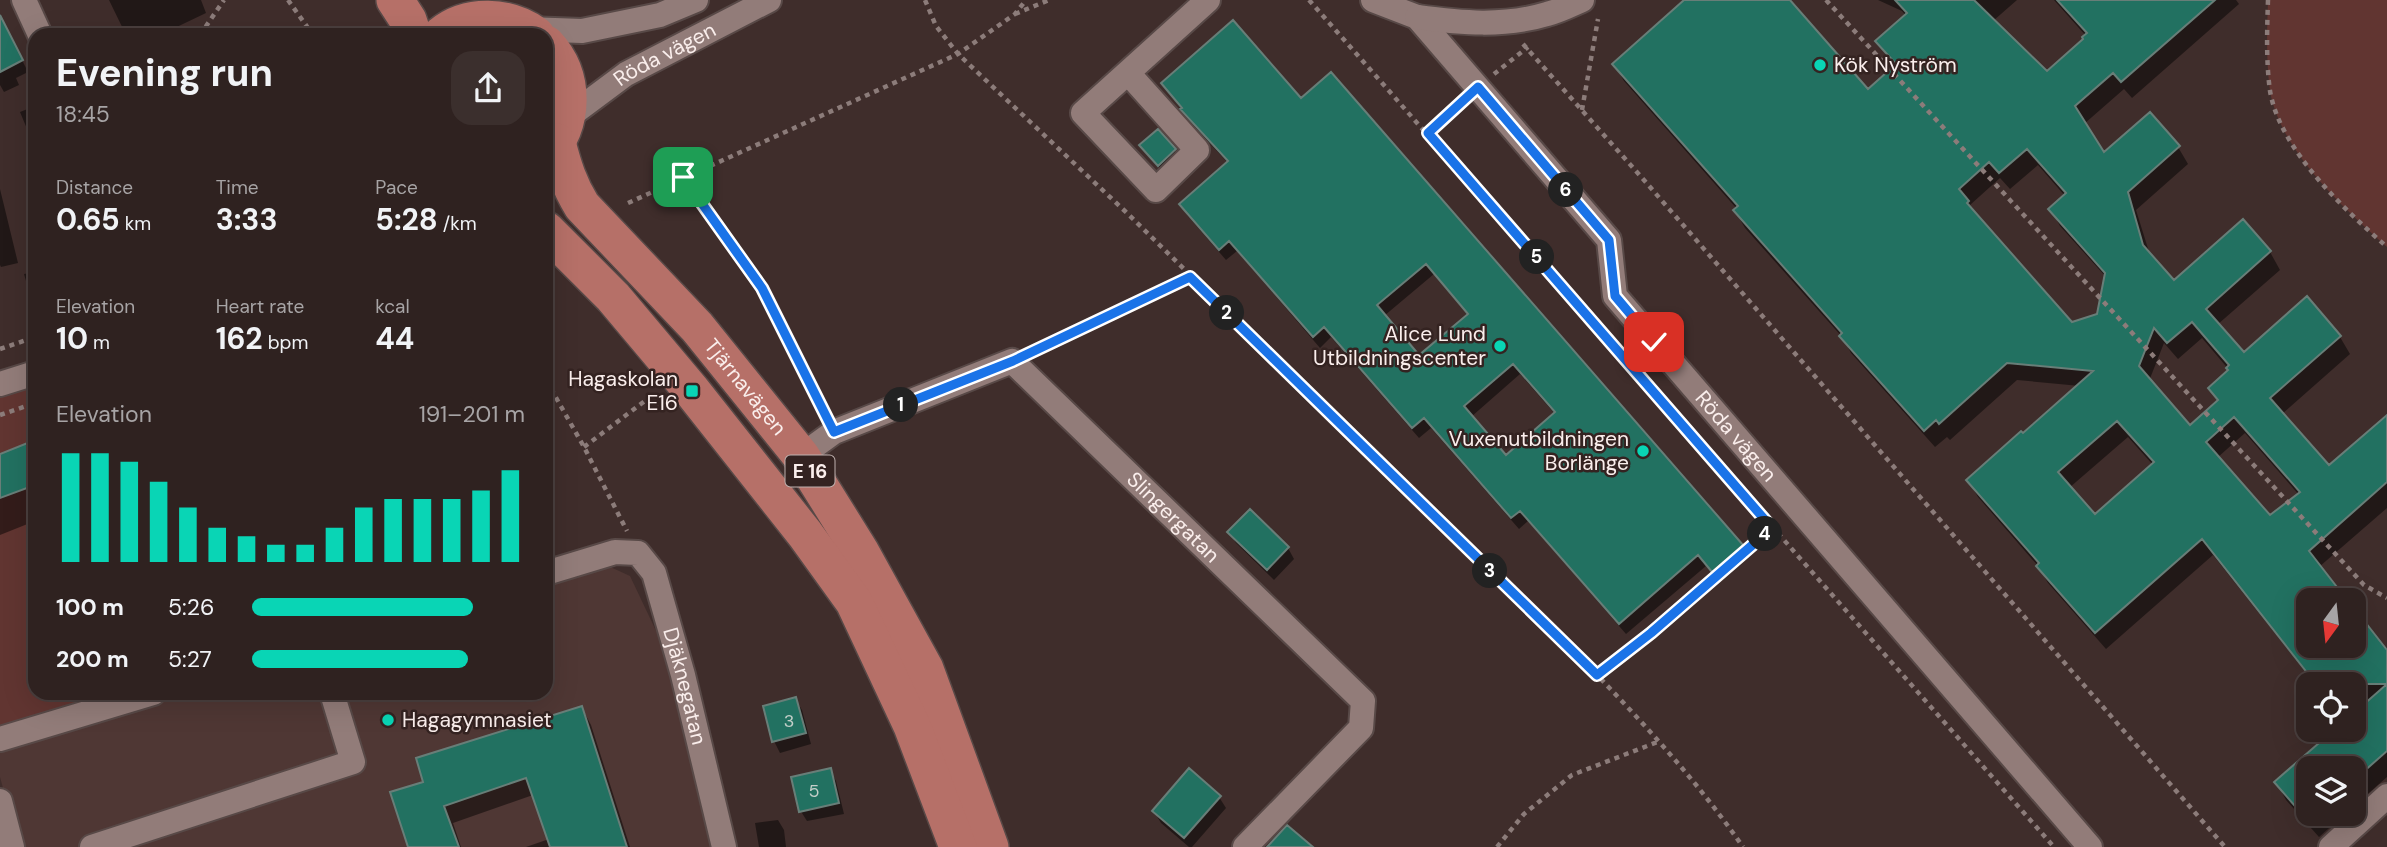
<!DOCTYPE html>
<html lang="en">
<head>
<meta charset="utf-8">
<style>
	:root { --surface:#2f2220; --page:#3b2f2d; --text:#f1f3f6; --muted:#a7a4a5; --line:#4a3f3e; --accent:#09d5b5 }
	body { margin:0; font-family:"DM Sans",sans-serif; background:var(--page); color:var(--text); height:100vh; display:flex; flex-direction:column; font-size:26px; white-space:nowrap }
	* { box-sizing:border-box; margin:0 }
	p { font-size:23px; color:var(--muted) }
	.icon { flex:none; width:38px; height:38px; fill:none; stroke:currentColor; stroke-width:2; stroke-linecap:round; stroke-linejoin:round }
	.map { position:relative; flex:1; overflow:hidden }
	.details { position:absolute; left:28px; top:28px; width:525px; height:672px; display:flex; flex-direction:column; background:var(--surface); border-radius:21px; box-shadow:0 7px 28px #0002,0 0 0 2px var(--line) }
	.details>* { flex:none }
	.needle { width:46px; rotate:195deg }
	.buttons { position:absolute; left:2296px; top:588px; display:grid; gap:14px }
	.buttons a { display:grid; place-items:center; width:70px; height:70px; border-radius:14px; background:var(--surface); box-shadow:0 7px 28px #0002,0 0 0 2px var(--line); font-size:35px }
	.pin { position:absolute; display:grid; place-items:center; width:60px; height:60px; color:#fff; margin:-30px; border-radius:14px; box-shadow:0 4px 10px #0006 }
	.km { position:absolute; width:35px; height:35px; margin:-18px; border-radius:50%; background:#222; color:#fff; font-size:19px; line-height:35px; text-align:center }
	.round { display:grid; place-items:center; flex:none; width:74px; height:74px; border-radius:21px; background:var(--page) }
	.headline { display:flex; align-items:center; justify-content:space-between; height:119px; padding:0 28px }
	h1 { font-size:38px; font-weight:700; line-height:52px }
	.stats { display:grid; grid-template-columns:repeat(3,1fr); gap:10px; height:119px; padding:7px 28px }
	.stats div { display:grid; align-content:center }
	.stats b { font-size:30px; font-weight:700 }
	.stats small { font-size:19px; font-weight:400 }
	.stats p { font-size:19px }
	.chart { height:196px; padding:14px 28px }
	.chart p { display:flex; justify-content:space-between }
	.chart svg { width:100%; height:126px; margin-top:7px; stroke:var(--accent); stroke-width:6 }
	ul { padding:0 28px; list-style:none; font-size:23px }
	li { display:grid; grid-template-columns:112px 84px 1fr; align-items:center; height:52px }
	li i { height:18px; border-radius:9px; background:var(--accent) }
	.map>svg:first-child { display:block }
	.built { fill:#4f3734 }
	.green { fill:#613531 }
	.shadow { fill:#0007; fill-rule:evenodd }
	.building { fill:#227161; stroke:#687e78; stroke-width:2; fill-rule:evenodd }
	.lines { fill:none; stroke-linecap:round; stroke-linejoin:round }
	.minor-casing { stroke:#584947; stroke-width:28 }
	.highway-casing { stroke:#584947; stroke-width:40 }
	.path { stroke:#8c7c7a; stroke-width:4.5; stroke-dasharray:5 5; stroke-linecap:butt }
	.minor { stroke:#927c79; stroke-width:24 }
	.highway { stroke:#b67068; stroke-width:37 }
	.route-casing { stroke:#fff; stroke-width:14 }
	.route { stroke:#1a73e8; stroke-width:9 }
	.poi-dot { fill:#09d5b5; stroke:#342321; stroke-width:2.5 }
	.labels { text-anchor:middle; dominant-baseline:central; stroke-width:5; stroke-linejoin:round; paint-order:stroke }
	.number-label { font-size:18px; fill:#c4cfc9 }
	.shield { fill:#342321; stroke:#bfb1af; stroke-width:2 }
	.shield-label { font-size:19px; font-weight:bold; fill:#faeeec }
	.street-label { font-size:21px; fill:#faeeec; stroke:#342321 }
	.poi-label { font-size:21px; fill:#faeeec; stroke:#342321; text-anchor:end }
</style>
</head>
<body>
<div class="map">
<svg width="2387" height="847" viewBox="0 0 2387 847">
	<rect width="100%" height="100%" fill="#3f2d2b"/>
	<path class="built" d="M 606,565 L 630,576 L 677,675 L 716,847 L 19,847 L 0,777 L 0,746 L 178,693 L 546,693 L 546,583 Z"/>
	<path class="green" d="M 2268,0 L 2387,0 L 2387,247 C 2344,209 2280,150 2270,91 C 2266,62 2267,30 2268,0 Z
		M 35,373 L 35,693 L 153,693 L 0,739 L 0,384 Z"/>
	<path class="shadow" d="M 109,0 L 201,0 L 206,13 L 160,35 L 126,35 Z
		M 1687,0 L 1789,0 L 1868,91 L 1895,67 L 1877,41 L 1906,16 L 1902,11 L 1878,0 L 2017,0 L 1993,21 L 2047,73 L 2085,39 L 2086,36 L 2054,0 L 2236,0 L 2239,4 L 2132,98 L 2124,89 L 2084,124 L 2103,155 L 2178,147 L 2188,164 L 2136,210 L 2150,255 L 2174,282 L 2243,221 L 2270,252 L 2280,270 L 2217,325 L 2244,354 L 2340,337 L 2350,354 L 2282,414 L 2329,467 L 2387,417 L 2387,508 L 2319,567 L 2345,600 L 2308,600 L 2308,646 L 2354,646 L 2354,611 L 2387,653 L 2387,777 L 2354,806 L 2354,768 L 2308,768 L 2308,814 L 2345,814 L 2319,837 L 2286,800 L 2277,783 L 2337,730 L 2354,730 L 2354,684 L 2315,684 L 2213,555 L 2106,649 L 2048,583 L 2038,566 L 1978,497 L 1968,480 L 2080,386 L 2017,380 L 1950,440 L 1947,437 L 1935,447 L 1851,353 L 1843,338 L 1745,228 L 1735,211 L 1737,209 L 1624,81 L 1614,64 ZM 2038,165 L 2065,196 L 2051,209 L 2060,226 L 2106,277 L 2099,315 L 2071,324 L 1976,216 L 1970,205 L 2000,178 L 2010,189 ZM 2202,338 L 2230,371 L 2210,388 L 2218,402 L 2190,427 L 2149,381 L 2164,343 L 2178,359 ZM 2245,433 L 2299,495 L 2270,518 L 2217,458 ZM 2128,437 L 2153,465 L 2094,517 L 2069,488 Z
		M 0,32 L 12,40 L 28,72 L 16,78 L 19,85 L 4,92 L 0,85 Z
		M 1163,83 L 1301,100 L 1742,546 L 1748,557 L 1720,582 L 1706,566 L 1626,634 L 1528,521 L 1519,529 L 1431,428 L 1419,438 L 1331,337 L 1320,348 L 1237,251 L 1226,260 L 1188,216 L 1181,204 L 1228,163 L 1189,121 ZM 1434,274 L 1469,316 L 1419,358 L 1384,316 ZM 1520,374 L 1555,414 L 1506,457 L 1471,417 Z
		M 35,106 L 35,148 L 20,112 Z
		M 1158,131 L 1178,155 L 1162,170 L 1145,151 Z
		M 0,189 L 18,263 L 1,267 L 0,265 Z
		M 35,272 L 35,305 L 33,305 L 24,274 Z
		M 35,442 L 35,521 L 0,535 L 0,456 Z
		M 1229,532 L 1288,548 L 1294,559 L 1274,580 L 1236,543 Z
		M 795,699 L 802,710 L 811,744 L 780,753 L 774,741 L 765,707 Z
		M 582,708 L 591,725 L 630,847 L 526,847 L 549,839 L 533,795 L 453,823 L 461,847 L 410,847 L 425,783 Z
		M 830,770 L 836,781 L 844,814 L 807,821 L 800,810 Z
		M 1219,797 L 1226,808 L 1192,847 L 1189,847 L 1161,823 L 1154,811 Z
		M 778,820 L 784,830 L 786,847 L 759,847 L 755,823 Z"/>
	<path class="building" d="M 1684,0 L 1790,0 L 1868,89 L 1896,64 L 1875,41 L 1907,13 L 1895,0 L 1974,0 L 2047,71 L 2083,39 L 2082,37 L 2087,33 L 2057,0 L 2215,0 L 2121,82 L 2113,73 L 2075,106 L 2104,152 L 2150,112 L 2180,146 L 2128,192 L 2143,245 L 2174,280 L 2243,219 L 2271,251 L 2206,309 L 2244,352 L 2307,296 L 2341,336 L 2270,398 L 2329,465 L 2387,415 L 2387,482 L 2309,551 L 2347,600 L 2308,600 L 2308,646 L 2354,646 L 2354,608 L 2387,650 L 2387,751 L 2354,780 L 2354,768 L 2308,768 L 2308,821 L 2274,782 L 2334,730 L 2354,730 L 2354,713 L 2387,684 L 2316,684 L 2202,539 L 2095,633 L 2036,566 L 2039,563 L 1966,480 L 2021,431 L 2023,433 L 2093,371 L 2007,363 L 1939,424 L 1936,420 L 1924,431 L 1839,336 L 1842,333 L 1733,210 L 1738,206 L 1612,64 ZM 2027,149 L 2066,193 L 2048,209 L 2105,273 L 2097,314 L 2072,322 L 1967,203 L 1969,201 L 1959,189 L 1989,162 L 1999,173 ZM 2192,322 L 2229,365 L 2226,368 L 2228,370 L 2208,388 L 2218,400 L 2190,425 L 2139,366 L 2154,328 L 2167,343 ZM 2234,417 L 2300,492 L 2270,515 L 2206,442 ZM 2117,421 L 2154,462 L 2095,514 L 2058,472 Z
		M 0,15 L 23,60 L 0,72 Z
		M 1233,20 L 1301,98 L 1331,72 L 1743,545 L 1712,572 L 1698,555 L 1619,624 L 1520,511 L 1511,518 L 1424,418 L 1412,428 L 1324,327 L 1313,337 L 1229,241 L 1219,250 L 1179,204 L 1228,161 L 1180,109 L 1182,108 L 1161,83 ZM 1426,264 L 1468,314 L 1419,355 L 1377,305 ZM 1513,364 L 1555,412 L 1506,455 L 1464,406 Z
		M 1158,129 L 1176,149 L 1158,166 L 1139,145 Z
		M 35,440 L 35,485 L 0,498 L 0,454 Z
		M 1250,509 L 1289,547 L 1267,570 L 1227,532 Z
		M 796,697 L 806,733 L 772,742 L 763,706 Z
		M 582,706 L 627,847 L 550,847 L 526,778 L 444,806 L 459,847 L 408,847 L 390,792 L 423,782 L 416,758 Z
		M 831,768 L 839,803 L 799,812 L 791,777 Z
		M 1189,768 L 1221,796 L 1184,838 L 1152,811 Z
		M 1287,825 L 1313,847 L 1267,847 Z"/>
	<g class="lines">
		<defs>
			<g id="minor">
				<path d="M 24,0 L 40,35"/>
				<path id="s1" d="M 1373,0 L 1417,17 L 1609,240 L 1615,296 L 2090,847"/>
				<path d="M 1417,17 C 1461,23 1504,27 1547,14 C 1559,11 1571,5 1582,0"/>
				<path d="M 527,29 L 582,31 L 660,15 L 696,0"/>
				<path d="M 1128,73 L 1197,150 L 1156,190 L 1083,113 L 1208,0"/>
				<path id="s2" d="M 567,118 L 626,74 L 769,0"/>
				<path d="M 0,384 L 35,373"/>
				<path id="s3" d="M 801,456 L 834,432 L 1012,361 L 1363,701 L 1361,728 L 1245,847"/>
				<path id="s4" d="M 546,573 L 615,552 L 638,553 L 654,573 L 683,675 L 724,847"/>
				<path d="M 0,739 L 153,693"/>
				<path d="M 0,801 L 12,847"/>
				<path d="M 92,847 L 353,762 L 332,693"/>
				<path d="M 2331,847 L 2387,796"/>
			</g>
			<g id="highway">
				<path d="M 395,0 L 408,20 L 413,35"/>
				<path d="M 441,35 C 468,13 508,15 536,35"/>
				<path d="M 546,44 C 576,76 575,124 546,156"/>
				<path id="s5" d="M 557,142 C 563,166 569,185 582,206 L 697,327 L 801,456 L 860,551 L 925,669 L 990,847"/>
				<path d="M 546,230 L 613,297 L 692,391 L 805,534 L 854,602 L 912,726 L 958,847"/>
			</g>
		</defs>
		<use href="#minor" class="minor-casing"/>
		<use href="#highway" class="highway-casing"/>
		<path class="path" d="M 288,0 L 313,35
			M 925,0 L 936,26 L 958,54 L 1128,214 L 1597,675 C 1649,729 1700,785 1743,847
			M 1309,0 L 2054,847
			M 1826,0 L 2364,585 L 2387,598
			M 2268,0 C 2267,30 2266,62 2270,91 C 2280,150 2344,209 2387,247
			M 1015,14 L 1049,0
			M 200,35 L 224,0
			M 1523,44 L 1643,179 L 2225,847
			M 1494,74 L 1528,47
			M 1582,110 L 1598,19
			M 1428,133 L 1461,103
			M 683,177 L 762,288 L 825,412
			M 628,203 L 958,54 L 1015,14 L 1026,0
			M 0,349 L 35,337
			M 1035,350 L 1190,277
			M 546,380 L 584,447 L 627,531
			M 0,415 L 35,403
			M 584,447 L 654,394
			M 1597,675 L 1651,633 L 1772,528
			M 1497,847 L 1524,814 L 1572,775 L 1660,741"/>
		<use href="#minor" class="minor"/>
		<use href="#highway" class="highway"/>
	</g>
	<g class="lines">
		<defs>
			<path id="route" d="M 683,177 L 762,288 L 834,432 L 1013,361 L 1190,277 L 1597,675 L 1651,633 L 1772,528 L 1428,133 L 1478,87 L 1609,240 L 1615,296 L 1654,342"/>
		</defs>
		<use href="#route" class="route-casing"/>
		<use href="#route" class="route"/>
	</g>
	<g class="poi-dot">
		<circle cx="1820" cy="65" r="7"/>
		<circle cx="1500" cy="346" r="7"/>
		<rect x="685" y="384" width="14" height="14" rx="3.5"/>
		<circle cx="1643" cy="451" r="7"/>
		<circle cx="388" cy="720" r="7"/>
	</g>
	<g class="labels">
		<g class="number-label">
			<text x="789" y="721">3</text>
			<text x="814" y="791">5</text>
		</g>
		<rect class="shield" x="785.5" y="455.5" width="49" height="31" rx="5"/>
		<g class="shield-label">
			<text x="810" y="471">E 16</text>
		</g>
		<g class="street-label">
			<text stroke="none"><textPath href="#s2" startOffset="117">Röda vägen</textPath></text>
			<text stroke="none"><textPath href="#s5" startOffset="313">Tjärnavägen</textPath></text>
			<text stroke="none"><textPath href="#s1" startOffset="583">Röda vägen</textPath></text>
			<text stroke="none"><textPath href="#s3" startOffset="457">Slingergatan</textPath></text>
			<text stroke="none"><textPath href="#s4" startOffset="238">Djäknegatan</textPath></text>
		</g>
		<g class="poi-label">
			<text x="1834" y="65" text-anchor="start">Kök Nyström</text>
			<text x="1486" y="334">Alice Lund<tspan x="1486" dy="24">Utbildningscenter</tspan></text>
			<text x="678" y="379">Hagaskolan<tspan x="678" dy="24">E16</tspan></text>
			<text x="1629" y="439">Vuxenutbildningen<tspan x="1629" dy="24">Borlänge</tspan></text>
			<text x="402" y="720" text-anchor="start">Hagagymnasiet</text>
		</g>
	</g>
</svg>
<div class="buttons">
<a><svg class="needle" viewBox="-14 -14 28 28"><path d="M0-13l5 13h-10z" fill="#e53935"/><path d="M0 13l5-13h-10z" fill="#a7a4a5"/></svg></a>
<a><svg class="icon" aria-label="locate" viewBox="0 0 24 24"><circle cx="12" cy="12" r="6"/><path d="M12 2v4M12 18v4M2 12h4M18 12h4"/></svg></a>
<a><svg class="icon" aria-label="layers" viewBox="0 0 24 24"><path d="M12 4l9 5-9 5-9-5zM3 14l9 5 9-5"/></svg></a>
</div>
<div class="pin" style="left:683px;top:177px;background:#1e9e55"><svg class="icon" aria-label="arrive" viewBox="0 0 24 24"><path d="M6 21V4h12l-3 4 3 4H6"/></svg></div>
<div class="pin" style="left:1654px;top:342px;background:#d93025"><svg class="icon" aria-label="check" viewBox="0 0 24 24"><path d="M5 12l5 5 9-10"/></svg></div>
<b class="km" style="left:901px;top:405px">1</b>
<b class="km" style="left:1227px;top:313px">2</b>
<b class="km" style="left:1490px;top:571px">3</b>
<b class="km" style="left:1765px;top:534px">4</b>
<b class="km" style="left:1537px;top:257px">5</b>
<b class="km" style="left:1566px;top:190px">6</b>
<section class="details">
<div class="headline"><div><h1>Evening run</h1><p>18:45</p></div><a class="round"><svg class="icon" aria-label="share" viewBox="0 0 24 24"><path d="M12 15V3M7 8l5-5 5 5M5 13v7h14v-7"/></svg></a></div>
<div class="stats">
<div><p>Distance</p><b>0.65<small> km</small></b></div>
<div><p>Time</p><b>3:33</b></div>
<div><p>Pace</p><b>5:28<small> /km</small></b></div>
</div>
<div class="stats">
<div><p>Elevation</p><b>10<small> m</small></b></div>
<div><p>Heart rate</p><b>162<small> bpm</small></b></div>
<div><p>kcal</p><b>44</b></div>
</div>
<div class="chart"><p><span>Elevation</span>191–201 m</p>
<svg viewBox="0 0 160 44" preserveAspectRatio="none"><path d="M5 44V6M15 44V6M25 44V9M35 44V16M45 44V25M55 44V32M65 44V35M75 44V38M85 44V38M95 44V32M105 44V25M115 44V22M125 44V22M135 44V22M145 44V19M155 44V12"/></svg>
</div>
<ul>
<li><b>100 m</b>5:26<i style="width:81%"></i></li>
<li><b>200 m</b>5:27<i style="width:79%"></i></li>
</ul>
</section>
</div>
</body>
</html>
